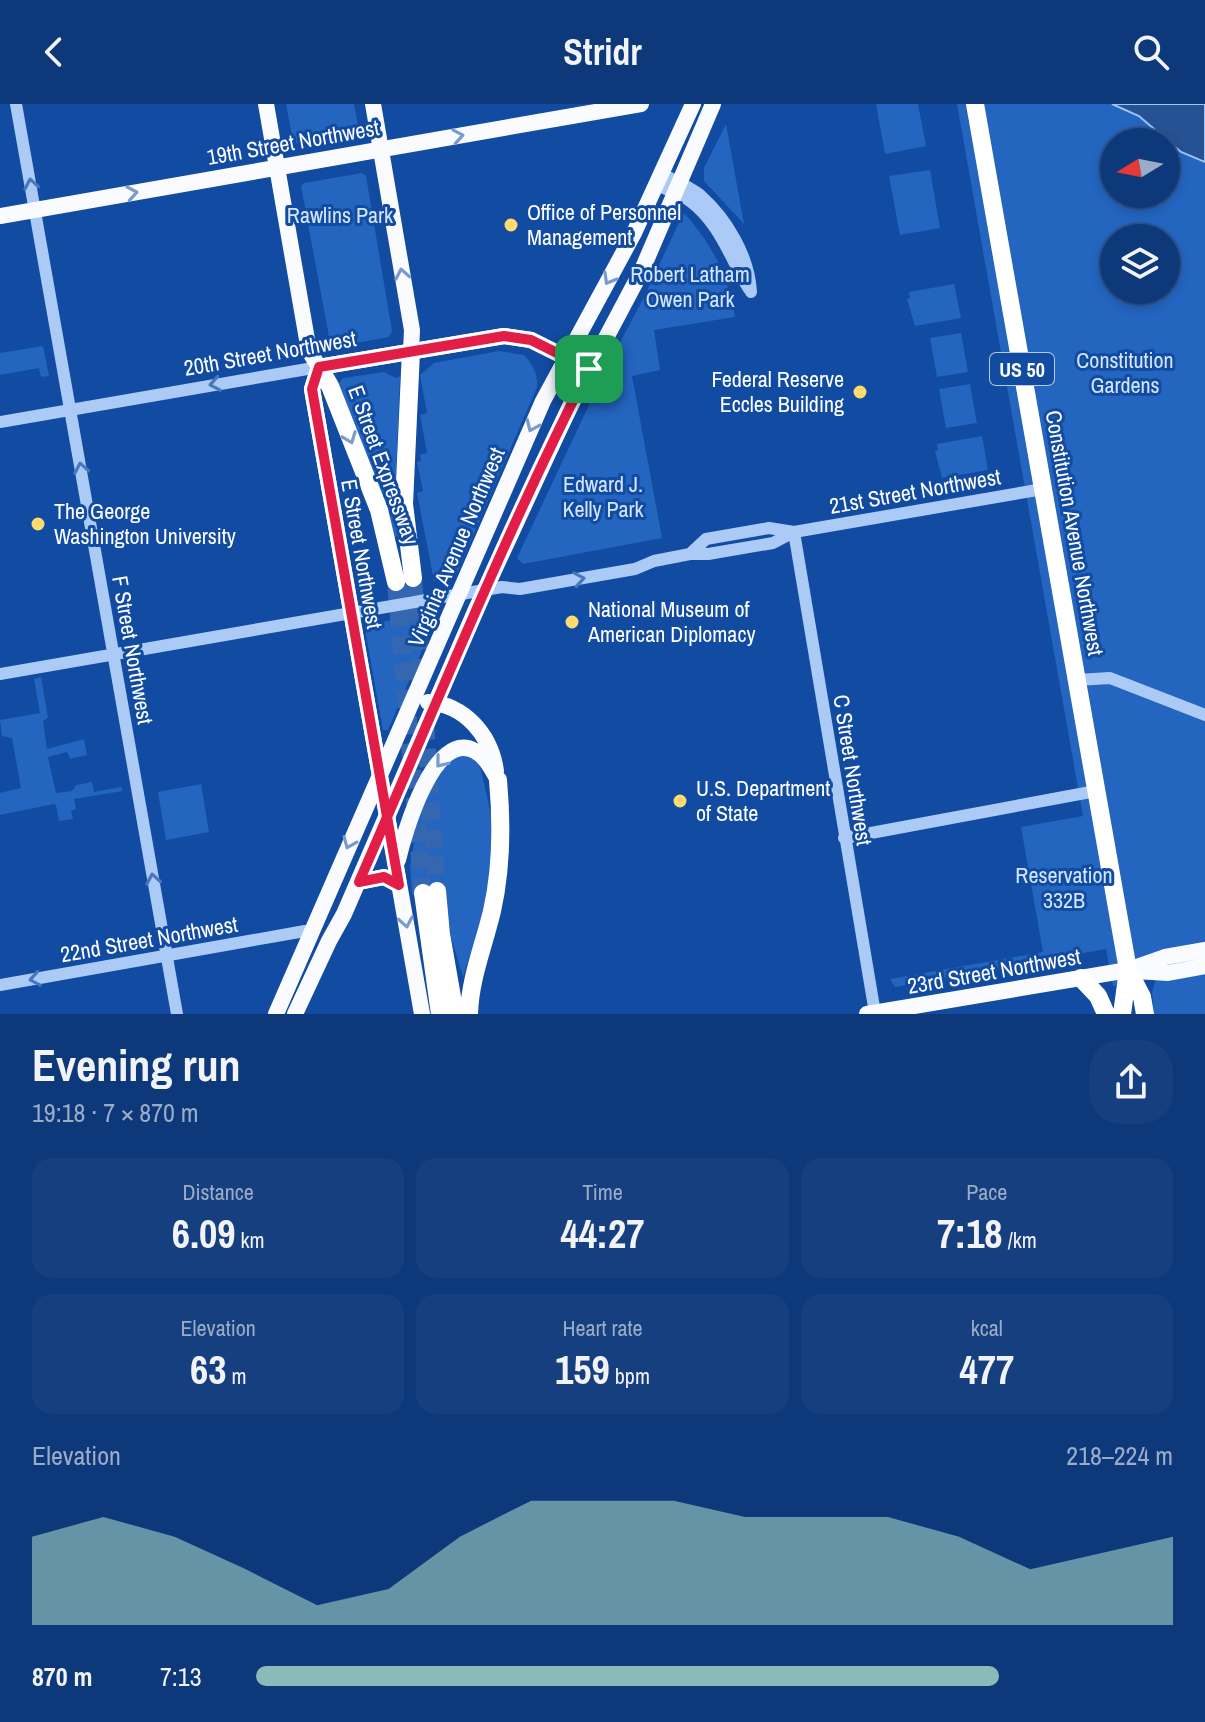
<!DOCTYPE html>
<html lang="en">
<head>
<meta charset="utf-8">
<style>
	:root { --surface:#0d387a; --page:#163f7f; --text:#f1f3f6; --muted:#9aacc7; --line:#2d528b; --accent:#8bbbb9 }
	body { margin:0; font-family:"Archivo Narrow",sans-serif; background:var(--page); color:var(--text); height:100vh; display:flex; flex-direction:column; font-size:30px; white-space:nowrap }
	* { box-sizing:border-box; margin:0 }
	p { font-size:26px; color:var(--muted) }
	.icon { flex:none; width:44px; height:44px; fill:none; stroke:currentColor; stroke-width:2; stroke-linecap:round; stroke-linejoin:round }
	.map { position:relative; height:910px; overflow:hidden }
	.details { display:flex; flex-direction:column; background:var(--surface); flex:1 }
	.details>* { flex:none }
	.needle { width:52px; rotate:260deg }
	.buttons { position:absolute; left:1100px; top:24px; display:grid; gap:16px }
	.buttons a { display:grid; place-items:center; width:80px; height:80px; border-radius:50%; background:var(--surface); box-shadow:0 4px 12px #0003,0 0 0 2px var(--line); font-size:40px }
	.pin { position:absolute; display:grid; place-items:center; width:68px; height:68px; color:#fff; margin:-34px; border-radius:16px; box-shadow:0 4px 12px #0006 }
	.round { display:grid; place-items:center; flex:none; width:84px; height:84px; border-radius:32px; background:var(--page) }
	.summary { display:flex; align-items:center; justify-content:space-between; height:136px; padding:0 32px }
	h1 { font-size:44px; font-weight:700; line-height:60px }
	.stats { display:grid; grid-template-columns:repeat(3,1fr); gap:12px; height:136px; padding:8px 32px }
	.stats div { display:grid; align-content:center; border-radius:20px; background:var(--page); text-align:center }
	.stats b { font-size:40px; font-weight:700 }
	.stats small { font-size:22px; font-weight:400 }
	.stats p { font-size:22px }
	.chart { height:224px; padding:16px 32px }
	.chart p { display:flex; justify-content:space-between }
	.chart svg { width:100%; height:144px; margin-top:8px; fill:var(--accent); opacity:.7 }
	ul { padding:0 32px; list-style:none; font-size:26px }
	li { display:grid; grid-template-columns:128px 96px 1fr; align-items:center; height:60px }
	li i { height:20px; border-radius:10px; background:var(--accent) }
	header { display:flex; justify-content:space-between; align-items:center; height:104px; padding:0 32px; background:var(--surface); font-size:36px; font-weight:700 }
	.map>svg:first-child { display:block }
	.green { fill:#2465c0; fill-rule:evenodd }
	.water { fill:#265192; stroke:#9dc4f8; stroke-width:2 }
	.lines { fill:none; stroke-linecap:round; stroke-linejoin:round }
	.highway-tunnel { stroke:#3566b0; stroke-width:18; stroke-dasharray:18 9; stroke-linecap:butt }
	.minor { stroke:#abcaf5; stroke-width:12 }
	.major { stroke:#f9fbff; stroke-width:16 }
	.highway { stroke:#fff; stroke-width:18 }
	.oneway { stroke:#799acc }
	.oneway2 { stroke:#4777bf }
	.oneway3 { stroke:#7c9ccc }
	.route-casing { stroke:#fff; stroke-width:16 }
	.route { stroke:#e11d48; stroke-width:10 }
	.poi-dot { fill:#ffdb6f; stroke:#114ba2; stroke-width:3 }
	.labels { text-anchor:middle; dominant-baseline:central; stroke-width:6; stroke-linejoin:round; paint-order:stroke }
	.shield { fill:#114ba2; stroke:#b8c9e3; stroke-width:2 }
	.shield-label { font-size:20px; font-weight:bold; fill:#fff }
	.street-label { font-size:22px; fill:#fff; stroke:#114ba2 }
	.poi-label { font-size:22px; fill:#fff; stroke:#114ba2; text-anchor:start }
	.park-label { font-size:22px; fill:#d4e6fe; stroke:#114ba2 }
</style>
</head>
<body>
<header><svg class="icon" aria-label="back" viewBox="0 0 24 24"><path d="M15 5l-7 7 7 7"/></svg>Stridr<svg class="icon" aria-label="search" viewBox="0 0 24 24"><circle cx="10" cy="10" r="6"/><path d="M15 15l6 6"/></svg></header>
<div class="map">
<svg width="1205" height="910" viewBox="0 0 1205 910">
	<rect width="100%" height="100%" fill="#114ba2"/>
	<path class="green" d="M 286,0 L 354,0 L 359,26 L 355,30 L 298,40 L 293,37 Z
		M 876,0 L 918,0 L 926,42 L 885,50 Z
		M 957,0 L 1205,0 L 1205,910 L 1154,910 L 1152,888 L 1156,875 L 1113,882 L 1106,845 L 895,883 L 890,875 L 1043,848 L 1021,723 L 1083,712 ZM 1114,38 L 1166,38 L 1166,90 L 1114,90 ZM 1114,134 L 1166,134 L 1166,186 L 1114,186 Z
		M 726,20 L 744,120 L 704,77 L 704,64 Z
		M 930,66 L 940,124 L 900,131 L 889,72 Z
		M 362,69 L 366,72 L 392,227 L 389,233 L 335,243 L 330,238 L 301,82 L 304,79 Z
		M 683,110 L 686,111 C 714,144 727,170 735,213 L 654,226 L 660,266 L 632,272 L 662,434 L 523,460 L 517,454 L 604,269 L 643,195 Z
		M 954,180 L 961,214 L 915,222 L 907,195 L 910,194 L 909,188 Z
		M 961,229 L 968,268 L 937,273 L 930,234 Z
		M 43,242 L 49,272 L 41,273 L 39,264 L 0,271 L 0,249 Z
		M 499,247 L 524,251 C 533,261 538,270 537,283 L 457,469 L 452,474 L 434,477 L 417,389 L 423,387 L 417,358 L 421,357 L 420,351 L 427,349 L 420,311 L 427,309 L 420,271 L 434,259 Z
		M 384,268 L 396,274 L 400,272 L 396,373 L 399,432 L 394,433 L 337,282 L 343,274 Z
		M 970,280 L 977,319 L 946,324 L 939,285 Z
		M 982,332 L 988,366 L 942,374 L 935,347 L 938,346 L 937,340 Z
		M 429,509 L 434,518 L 388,626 L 383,626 L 365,525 L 367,521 Z
		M 41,573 L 48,614 L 43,617 L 47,645 L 84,635 L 87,651 L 70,655 L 67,648 L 48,653 L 56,689 L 72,687 L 76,681 L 92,678 L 94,688 L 121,683 L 123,687 L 74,695 L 76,705 L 71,707 L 73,715 L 59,717 L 56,701 L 54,700 L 0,711 L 0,689 L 21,684 L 12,634 L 2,632 L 0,616 L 40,609 L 34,575 Z
		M 465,650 L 477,658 L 481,666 C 486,688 492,711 494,734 C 498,773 475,835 463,873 L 451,833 L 445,786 L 412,791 L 410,761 L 416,729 L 411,727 L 412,722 C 425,698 437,656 465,650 Z
		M 201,680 L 209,728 L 166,736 L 158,688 Z"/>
	<path class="water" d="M 1112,0 L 1205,0 L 1205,58 L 1181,48 L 1139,12 Z"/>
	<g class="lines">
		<path class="highway-tunnel" d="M 413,474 L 422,580
			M 396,478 L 423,789
			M 425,618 L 437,787"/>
		<path class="minor" d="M 16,0 L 177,910
			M 662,70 C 674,76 689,82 700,91 C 727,115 749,152 751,188
			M 656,81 C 668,86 680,90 690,97 C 719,118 731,156 749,185
			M 0,318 L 319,263
			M 794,428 L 875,909
			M 690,450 L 706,435 L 769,424 L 794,428
			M 0,570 L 432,495 L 502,483 L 520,485 L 635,465 L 654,457 L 690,450 L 708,450 L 773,439 L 794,428 L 1043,385
			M 1077,576 L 1110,574 L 1205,611
			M 844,734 L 1096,687
			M 0,881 L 305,827"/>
		<path class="major" d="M 266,0 L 309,247 L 319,263
			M 373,0 L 412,226 L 411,247
			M 0,112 L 641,0
			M 319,263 L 312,285 L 422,910
			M 319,263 L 504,232 L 531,236 L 589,265
			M 428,598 C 465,601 491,631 496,667
			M 398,756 C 404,730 434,624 475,647 C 486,653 492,666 498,676
			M 359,778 L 384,773 L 399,781
			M 1137,867 L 1168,869 L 1205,862
			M 276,910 L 543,297 L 634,129 L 693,0
			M 295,910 L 329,837 L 344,810 L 477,503 L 572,298 L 642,166 L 713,0
			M 867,910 L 1128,866 L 1165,853 L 1205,846"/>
		<path class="highway" d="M 975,0 L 1128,866 L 1122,910
			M 411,247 L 404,400 L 413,474
			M 319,263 L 330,282 L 379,406 L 396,478
			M 437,787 L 441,830 L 455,910
			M 423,789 L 440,910
			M 1128,866 L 1142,893 L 1145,910
			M 1081,874 L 1098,892 L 1106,910
			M 469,910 C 470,874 484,841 492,807 C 502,763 502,720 498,676"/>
	</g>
	<defs><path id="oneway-chevron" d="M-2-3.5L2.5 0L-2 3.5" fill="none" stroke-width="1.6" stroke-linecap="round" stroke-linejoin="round" transform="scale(2)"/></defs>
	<g class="oneway">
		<use href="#oneway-chevron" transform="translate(458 32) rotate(-10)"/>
		<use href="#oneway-chevron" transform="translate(132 89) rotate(-10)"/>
		<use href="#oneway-chevron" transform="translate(402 170) rotate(-100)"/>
		<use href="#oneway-chevron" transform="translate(609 175) rotate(120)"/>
		<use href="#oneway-chevron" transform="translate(532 322) rotate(114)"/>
		<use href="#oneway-chevron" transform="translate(441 658) rotate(129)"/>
		<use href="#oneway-chevron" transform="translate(349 739) rotate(113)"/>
		<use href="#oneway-chevron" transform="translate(406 818) rotate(80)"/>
	</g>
	<g class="oneway2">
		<use href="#oneway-chevron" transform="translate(31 80) rotate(-100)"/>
		<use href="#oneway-chevron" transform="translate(215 280) rotate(170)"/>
		<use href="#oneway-chevron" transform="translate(81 364) rotate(-100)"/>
		<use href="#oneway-chevron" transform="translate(579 475) rotate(-10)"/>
		<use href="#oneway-chevron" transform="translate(153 775) rotate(-100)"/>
		<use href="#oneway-chevron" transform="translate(35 875) rotate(170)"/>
	</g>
	<use class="oneway3" href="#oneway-chevron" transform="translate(350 334) rotate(69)"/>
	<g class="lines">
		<defs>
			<path id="route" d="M 589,265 L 531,236 L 504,232 L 319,263 L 312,285 L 399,781 L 384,773 L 359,778 C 434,606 504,432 589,265"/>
		</defs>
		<use href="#route" class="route-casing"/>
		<use href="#route" class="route"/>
	</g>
	<g class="poi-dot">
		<circle cx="511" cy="121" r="8"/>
		<circle cx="860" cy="288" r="8"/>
		<circle cx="38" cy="420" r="8"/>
		<circle cx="572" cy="518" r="8"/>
		<circle cx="680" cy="697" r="8"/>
	</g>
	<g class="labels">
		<rect class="shield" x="990" y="249" width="64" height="32" rx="6"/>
		<g class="shield-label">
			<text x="1022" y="265">US 50</text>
		</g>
		<g class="street-label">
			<text transform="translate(293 38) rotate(-10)">19th Street Northwest</text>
			<text transform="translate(270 249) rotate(-10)">20th Street Northwest</text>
			<text transform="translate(384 361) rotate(70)">E Street Expressway</text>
			<text transform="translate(915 387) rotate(-10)">21st Street Northwest</text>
			<text transform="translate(1075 429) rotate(80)">Constitution Avenue Northwest</text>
			<text transform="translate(456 443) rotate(-67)">Virginia Avenue Northwest</text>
			<text transform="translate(362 450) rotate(80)">E Street Northwest</text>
			<text transform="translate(133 546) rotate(80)">F Street Northwest</text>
			<text transform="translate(853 666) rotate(81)">C Street Northwest</text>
			<text transform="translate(149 835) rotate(-10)">22nd Street Northwest</text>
			<text transform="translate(994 867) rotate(-10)">23rd Street Northwest</text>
		</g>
		<g class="poi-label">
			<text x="527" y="108">Office of Personnel<tspan x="527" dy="25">Management</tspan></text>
			<text x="844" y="275" text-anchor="end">Federal Reserve<tspan x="844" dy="25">Eccles Building</tspan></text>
			<text x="54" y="407">The George<tspan x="54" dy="25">Washington University</tspan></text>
			<text x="588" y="505">National Museum of<tspan x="588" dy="25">American Diplomacy</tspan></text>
			<text x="696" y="684">U.S. Department<tspan x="696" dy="25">of State</tspan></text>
		</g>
		<g class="park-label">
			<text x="340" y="111">Rawlins Park</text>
			<text x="690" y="170">Robert Latham<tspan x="690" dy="25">Owen Park</tspan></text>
			<text x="1125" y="256">Constitution<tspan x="1125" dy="25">Gardens</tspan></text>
			<text x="603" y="380">Edward J.<tspan x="603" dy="25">Kelly Park</tspan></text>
			<text x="1064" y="771">Reservation<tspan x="1064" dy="25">332B</tspan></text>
		</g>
	</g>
</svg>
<div class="buttons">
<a><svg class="needle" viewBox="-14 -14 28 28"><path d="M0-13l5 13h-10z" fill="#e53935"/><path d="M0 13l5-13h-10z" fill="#9aacc7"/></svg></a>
<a><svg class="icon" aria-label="layers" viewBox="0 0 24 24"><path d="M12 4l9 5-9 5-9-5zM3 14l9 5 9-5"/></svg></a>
</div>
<div class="pin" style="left:589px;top:265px;background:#1e9e55"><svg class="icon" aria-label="arrive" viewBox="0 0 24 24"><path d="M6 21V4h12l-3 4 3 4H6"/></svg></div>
</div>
<section class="details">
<div class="summary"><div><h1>Evening run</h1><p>19:18 · 7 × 870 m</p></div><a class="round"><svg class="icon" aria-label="share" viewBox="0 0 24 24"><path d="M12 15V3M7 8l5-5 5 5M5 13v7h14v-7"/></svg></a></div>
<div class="stats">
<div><p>Distance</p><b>6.09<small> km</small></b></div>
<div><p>Time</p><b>44:27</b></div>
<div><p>Pace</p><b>7:18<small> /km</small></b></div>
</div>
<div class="stats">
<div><p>Elevation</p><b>63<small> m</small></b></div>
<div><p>Heart rate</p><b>159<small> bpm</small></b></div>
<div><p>kcal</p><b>477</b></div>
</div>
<div class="chart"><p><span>Elevation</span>218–224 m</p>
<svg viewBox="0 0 160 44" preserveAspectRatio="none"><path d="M0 44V17L10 11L20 17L30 27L40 38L50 33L60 17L70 6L80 6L90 6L100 11L110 11L120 11L130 17L140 27L150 22L160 17V44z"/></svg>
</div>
<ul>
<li><b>870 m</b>7:13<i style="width:81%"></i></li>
</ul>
</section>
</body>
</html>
